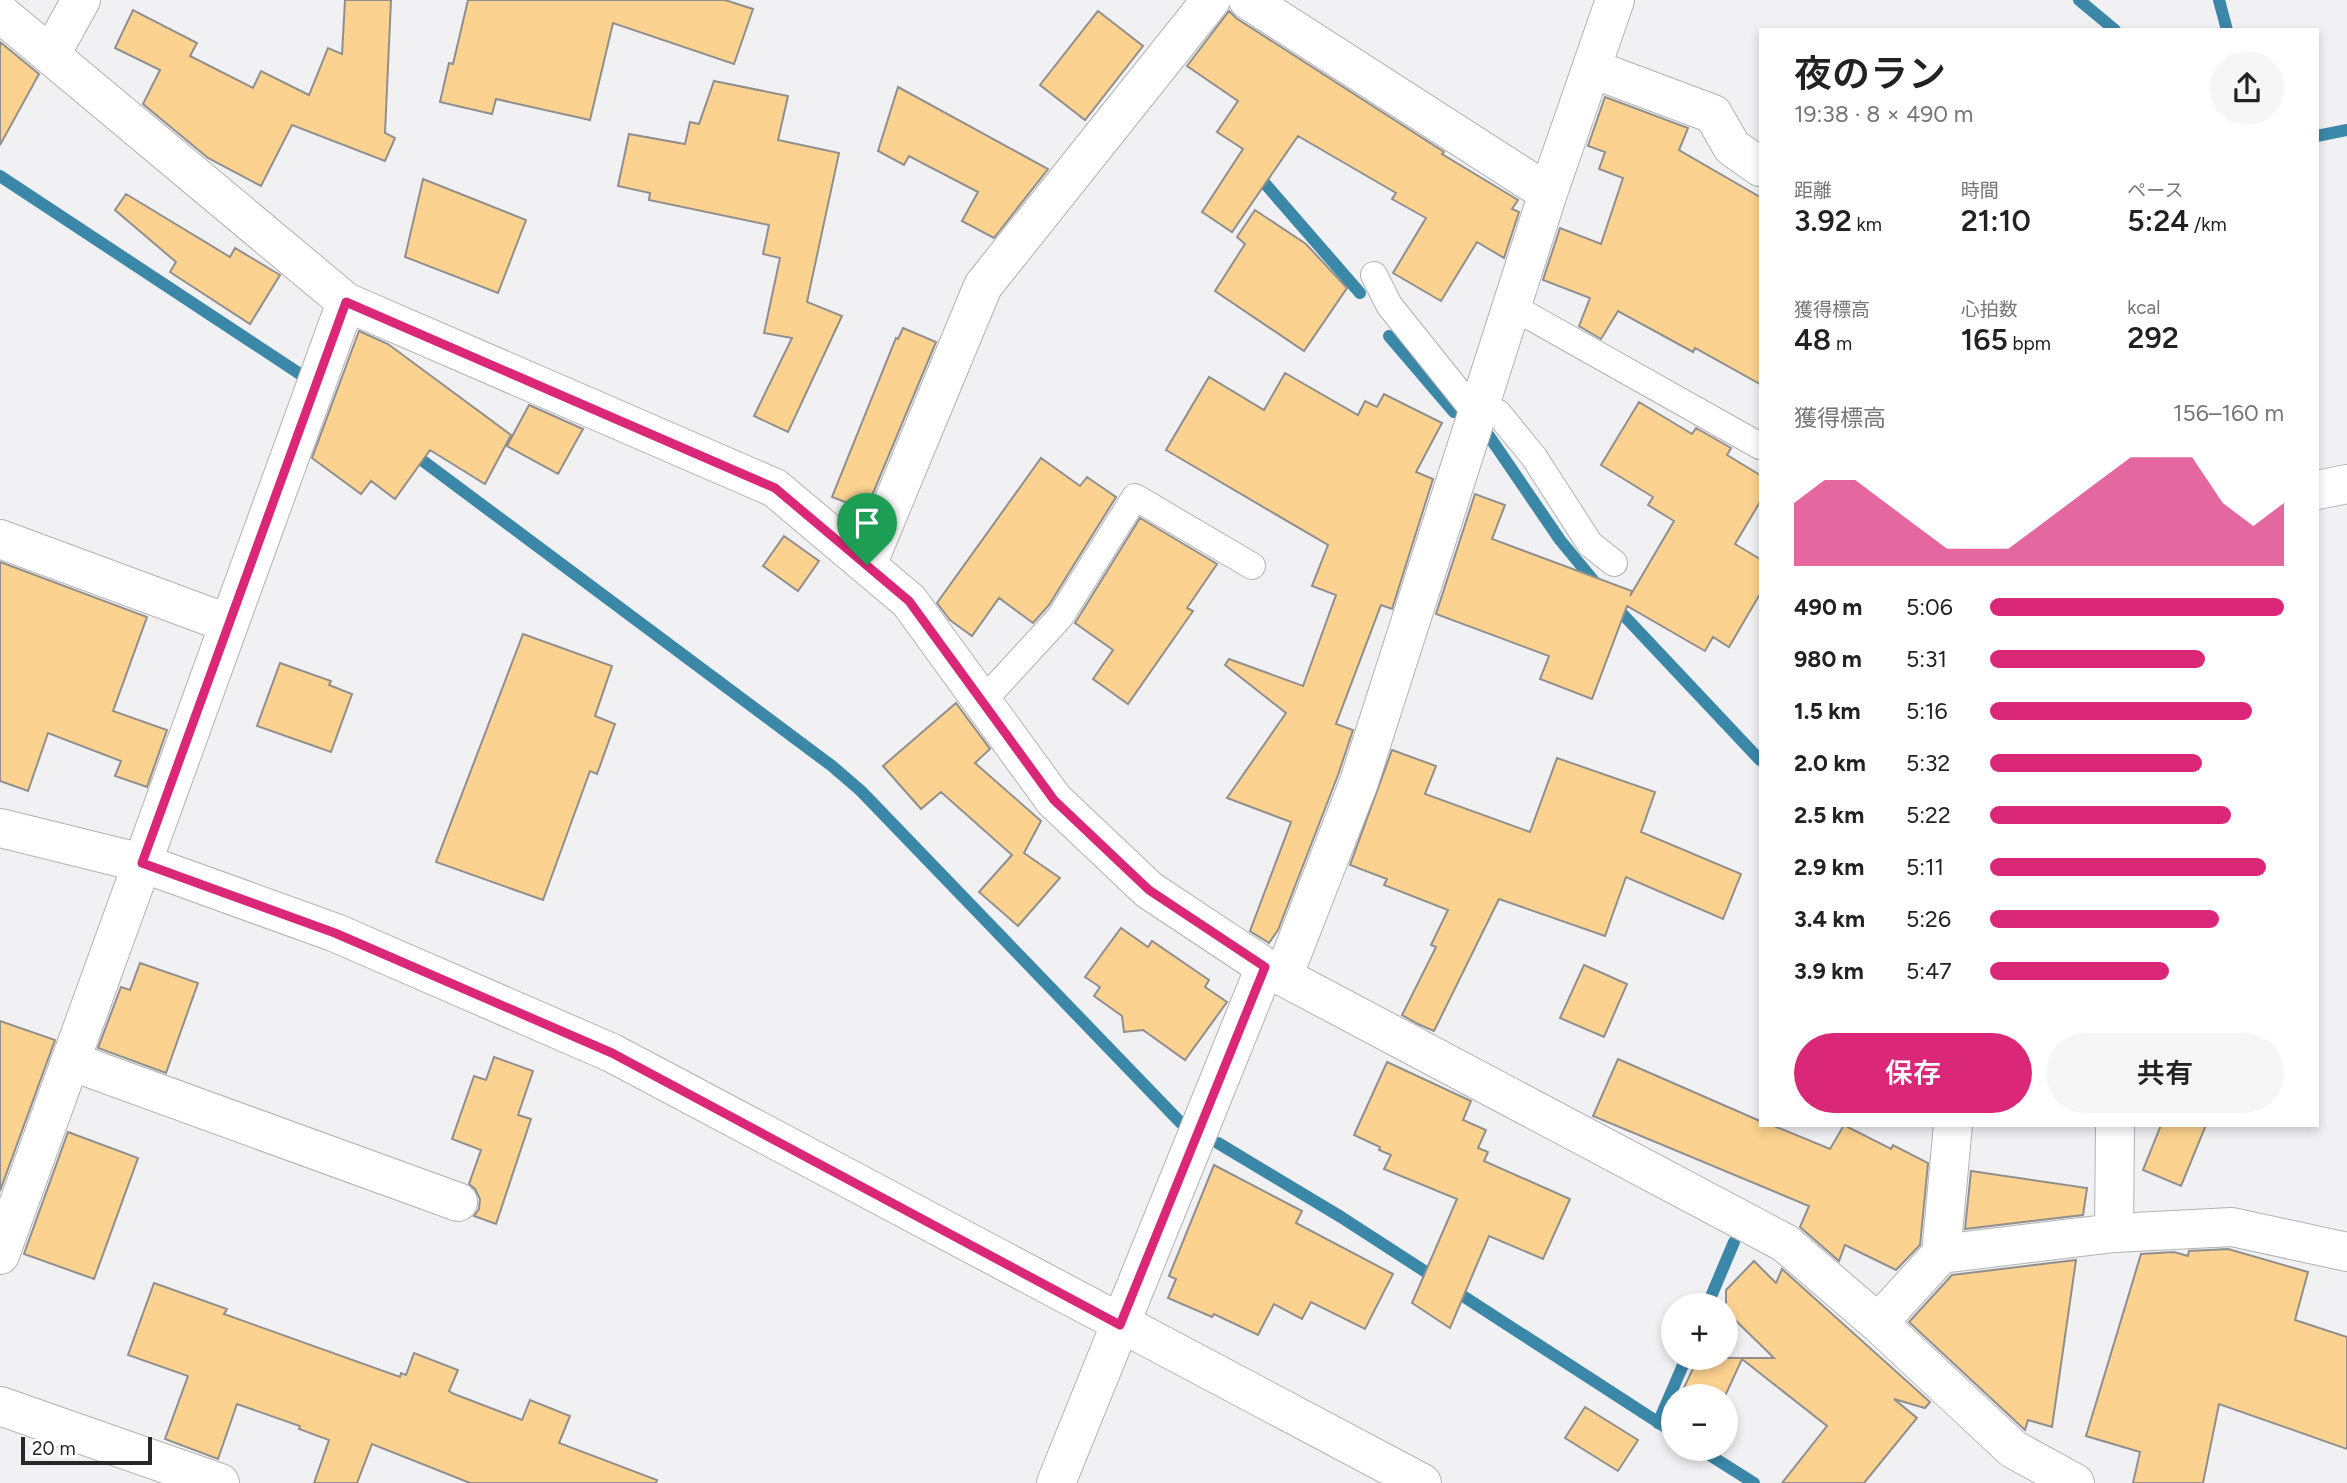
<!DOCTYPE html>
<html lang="ja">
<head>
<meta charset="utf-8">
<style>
	:root { --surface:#fff; --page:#f6f6f6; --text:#222; --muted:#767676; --accent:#db2777 }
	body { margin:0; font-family:Figtree,"Noto Sans JP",sans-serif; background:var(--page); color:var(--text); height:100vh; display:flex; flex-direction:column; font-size:26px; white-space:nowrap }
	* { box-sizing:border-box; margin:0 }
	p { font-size:23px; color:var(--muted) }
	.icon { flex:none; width:38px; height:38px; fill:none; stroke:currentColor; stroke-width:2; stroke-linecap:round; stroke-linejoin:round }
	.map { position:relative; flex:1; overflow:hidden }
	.panel { position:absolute; left:1759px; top:28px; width:560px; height:1099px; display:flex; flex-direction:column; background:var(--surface); border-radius:0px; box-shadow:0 4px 10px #0003 }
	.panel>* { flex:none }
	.fabs { position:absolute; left:1661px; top:1293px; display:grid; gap:14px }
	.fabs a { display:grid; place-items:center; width:77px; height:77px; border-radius:50%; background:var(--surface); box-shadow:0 4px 10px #0003; font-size:35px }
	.scale { position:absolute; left:21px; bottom:18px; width:131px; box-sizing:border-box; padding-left:7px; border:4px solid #272727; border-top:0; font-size:19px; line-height:24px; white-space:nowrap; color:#272727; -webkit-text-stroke:5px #fff; paint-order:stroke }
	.pin { position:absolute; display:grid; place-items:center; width:60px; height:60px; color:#fff; margin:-72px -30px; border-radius:50% 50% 50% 0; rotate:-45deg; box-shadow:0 0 7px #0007 }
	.pin .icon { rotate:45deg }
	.round { display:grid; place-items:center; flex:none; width:74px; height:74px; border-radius:37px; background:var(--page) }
	.summary { display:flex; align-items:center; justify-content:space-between; height:119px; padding:0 35px }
	h1 { font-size:38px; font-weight:600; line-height:52px }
	.metrics { display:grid; grid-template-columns:repeat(3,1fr); gap:10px; height:119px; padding:7px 35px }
	.metrics div { display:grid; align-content:center }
	.metrics b { font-size:30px; font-weight:600 }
	.metrics small { font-size:19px; font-weight:400 }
	.metrics p { font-size:19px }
	.chart { height:196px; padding:14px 35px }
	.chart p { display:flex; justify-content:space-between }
	.chart svg { width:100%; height:126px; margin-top:7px; fill:var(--accent); opacity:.7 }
	.button { display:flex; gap:14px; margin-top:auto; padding:14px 35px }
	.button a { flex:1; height:80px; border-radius:42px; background:var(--accent); color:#fff; font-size:28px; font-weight:600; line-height:80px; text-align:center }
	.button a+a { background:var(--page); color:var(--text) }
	ul { padding:0 35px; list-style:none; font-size:23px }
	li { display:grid; grid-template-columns:112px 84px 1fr; align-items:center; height:52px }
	li i { height:18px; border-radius:9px; background:var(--accent) }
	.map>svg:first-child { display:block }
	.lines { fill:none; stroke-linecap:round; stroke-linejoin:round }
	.stream { stroke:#3b87a8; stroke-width:12 }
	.building { fill:#fbd28f; stroke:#908f8d; stroke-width:2 }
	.lane-casing { stroke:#b2b2b3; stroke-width:28 }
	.street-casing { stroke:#b2b2b3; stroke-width:40 }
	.secondary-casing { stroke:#b2b2b3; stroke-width:40 }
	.lane { stroke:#fff; stroke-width:26 }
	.street { stroke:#fff; stroke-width:38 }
	.secondary { stroke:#fff; stroke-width:38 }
	.route-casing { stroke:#fff; stroke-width:14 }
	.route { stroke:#db2777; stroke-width:9 }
</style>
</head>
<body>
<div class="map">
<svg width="2347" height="1483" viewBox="0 0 2347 1483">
	<rect width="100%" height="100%" fill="#f1f1f3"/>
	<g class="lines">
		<path class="stream" d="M 2079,0 L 2115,30
			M 2219,0 L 2227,30
			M 2317,136 L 2347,130
			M 1255,172 L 1360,293
			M 0,176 L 300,374
			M 1389,336 L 1454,412
			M 1489,436 L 1560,540 L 1598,586
			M 411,452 L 832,766 L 861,791 L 1181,1123
			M 1614,605 L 1760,760
			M 1218,1143 L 1341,1217 L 1673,1432
			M 1707,1306 L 1734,1242
			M 1658,1423 L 1686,1358
			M 1700,1449 L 1754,1483"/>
	</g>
	<path class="building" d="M 345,0 L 391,0 L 385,133 L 395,138 L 385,161 L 292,125 L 261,186 L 208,158 L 143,104 L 160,70 L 115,48 L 133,10 L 197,43 L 190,56 L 253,88 L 261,71 L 309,95 L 328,48 L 342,54 Z
		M 468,0 L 725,0 L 753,9 L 734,64 L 613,23 L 590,120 L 496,99 L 492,114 L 440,102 L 449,63 L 453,64 Z
		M 1098,11 L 1143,46 L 1085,120 L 1040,85 Z
		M 1229,11 L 1236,18 L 1444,152 L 1442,154 L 1518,200 L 1512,209 L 1519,212 L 1504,258 L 1477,242 L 1441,301 L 1393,273 L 1426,218 L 1392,199 L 1396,193 L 1298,136 L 1232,232 L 1202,212 L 1243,149 L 1217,132 L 1238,101 L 1187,66 Z
		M 0,42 L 39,74 L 0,145 Z
		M 714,81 L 788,96 L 778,140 L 839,153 L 807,302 L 842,316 L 788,432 L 754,416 L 792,338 L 764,333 L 780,258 L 763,254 L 769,225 L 649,200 L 650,193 L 618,186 L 629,134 L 685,144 L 690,122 L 699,124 Z
		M 898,87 L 1048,169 L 994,238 L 962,221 L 978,192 L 909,156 L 904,165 L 878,151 Z
		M 1605,97 L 1688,128 L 1679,150 L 1760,197 L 1760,384 L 1695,348 L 1693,352 L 1618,311 L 1601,339 L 1579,326 L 1590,298 L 1543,280 L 1560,228 L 1601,244 L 1623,178 L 1599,169 L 1605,152 L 1588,146 Z
		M 423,179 L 526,220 L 498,293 L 405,257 Z
		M 126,194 L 230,257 L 235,248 L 280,275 L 250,324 L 170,272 L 176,262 L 115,210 Z
		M 1255,210 L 1306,244 L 1347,288 L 1304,351 L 1215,291 L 1245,244 L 1237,237 Z
		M 903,328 L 936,342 L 866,510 L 832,497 L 896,338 L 898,339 Z
		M 359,331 L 388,344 L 511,435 L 485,484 L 430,450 L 395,499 L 371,481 L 361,494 L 312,458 Z
		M 1285,373 L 1358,415 L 1365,401 L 1377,407 L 1384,394 L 1442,423 L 1416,472 L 1433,479 L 1392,609 L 1381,605 L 1336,724 L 1353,730 L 1338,775 L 1278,930 L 1269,943 L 1250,931 L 1291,822 L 1227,798 L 1286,713 L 1225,665 L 1229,659 L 1303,686 L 1336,595 L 1312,586 L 1328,545 L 1166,450 L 1209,377 L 1264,410 Z
		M 1639,402 L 1692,434 L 1696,428 L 1731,448 L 1727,455 L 1760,475 L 1760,502 L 1735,544 L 1760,559 L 1760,594 L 1729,647 L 1713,637 L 1705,651 L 1627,606 L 1592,699 L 1540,679 L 1549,656 L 1436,614 L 1475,494 L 1505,505 L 1492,539 L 1632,591 L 1630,596 L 1674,521 L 1648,505 L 1653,497 L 1601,465 Z
		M 529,405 L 583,429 L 558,474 L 507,446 Z
		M 1041,458 L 1080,486 L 1087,477 L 1116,497 L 1049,605 L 1033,623 L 999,598 L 972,636 L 950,620 L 937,603 Z
		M 1140,518 L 1217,564 L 1187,608 L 1193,611 L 1128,704 L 1093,679 L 1113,650 L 1075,623 Z
		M 784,536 L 819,561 L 798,591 L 763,566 Z
		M 0,562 L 147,617 L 113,711 L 167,730 L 147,787 L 115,776 L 121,761 L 48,733 L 28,791 L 0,781 Z
		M 523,634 L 612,666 L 595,716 L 615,724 L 597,774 L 590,771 L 543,900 L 436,862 Z
		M 280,663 L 331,681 L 329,685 L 352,694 L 331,752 L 257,726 Z
		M 956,703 L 990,749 L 975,763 L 1041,821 L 1024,853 L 1060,878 L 1018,926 L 979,892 L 1012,855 L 941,792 L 921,809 L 883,766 Z
		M 1392,750 L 1436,766 L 1425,794 L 1530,832 L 1557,758 L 1655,792 L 1641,832 L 1741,874 L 1723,919 L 1626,877 L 1605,936 L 1499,899 L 1434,1031 L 1418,1024 L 1402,1015 L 1436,947 L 1431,945 L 1448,910 L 1384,885 L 1387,879 L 1350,865 Z
		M 1121,928 L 1148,947 L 1152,941 L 1209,980 L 1205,987 L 1227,1002 L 1185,1060 L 1143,1030 L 1124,1032 L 1122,1016 L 1094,996 L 1100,987 L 1085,977 Z
		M 140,963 L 198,983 L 166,1073 L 98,1048 L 121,987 L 130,990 Z
		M 1584,965 L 1627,984 L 1604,1037 L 1560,1018 Z
		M 0,1021 L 55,1040 L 0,1191 Z
		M 494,1057 L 533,1071 L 518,1115 L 531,1119 L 496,1224 L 474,1216 L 479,1209 L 480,1199 L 475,1189 L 469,1184 L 481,1150 L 452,1139 L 474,1076 L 486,1080 Z
		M 1618,1059 L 1760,1121 L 1760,1125 L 1772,1125 L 1830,1149 L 1844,1125 L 1891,1149 L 1893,1145 L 1928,1163 L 1920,1245 L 1896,1270 L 1845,1245 L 1839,1261 L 1800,1227 L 1809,1206 L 1593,1116 Z
		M 1387,1062 L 1471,1101 L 1463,1120 L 1486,1130 L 1478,1148 L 1488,1152 L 1484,1161 L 1570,1199 L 1543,1259 L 1489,1236 L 1450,1328 L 1412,1303 L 1457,1199 L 1384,1169 L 1391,1155 L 1379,1150 L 1380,1147 L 1354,1135 Z
		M 2161,1125 L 2206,1125 L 2181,1186 L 2143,1170 Z
		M 68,1132 L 138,1158 L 94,1279 L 24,1254 Z
		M 1214,1165 L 1302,1211 L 1296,1223 L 1393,1274 L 1365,1329 L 1311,1302 L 1302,1319 L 1274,1304 L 1258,1335 L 1214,1314 L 1212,1317 L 1168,1298 L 1176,1279 L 1169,1276 Z
		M 1971,1171 L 2087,1188 L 2083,1215 L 1965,1229 Z
		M 2228,1249 L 2308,1272 L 2295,1320 L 2347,1337 L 2347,1449 L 2219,1404 L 2203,1483 L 2133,1483 L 2140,1452 L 2086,1436 L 2141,1254 L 2174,1252 L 2188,1256 L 2189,1251 Z
		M 2076,1260 L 2052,1427 L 2028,1420 L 2025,1430 L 1909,1322 L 1952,1275 Z
		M 1754,1261 L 1776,1283 L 1782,1269 L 1930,1402 L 1925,1408 L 1894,1399 L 1917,1418 L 1864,1483 L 1782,1483 L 1827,1426 L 1742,1359 L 1725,1396 L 1680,1396 L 1698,1358 L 1774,1358 L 1726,1311 L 1726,1290 Z
		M 154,1283 L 227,1309 L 224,1314 L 400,1377 L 401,1373 L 406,1375 L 414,1353 L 458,1370 L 449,1391 L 454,1394 L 522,1420 L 530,1400 L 570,1416 L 559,1443 L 657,1480 L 656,1483 L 470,1483 L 372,1444 L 357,1483 L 314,1483 L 329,1440 L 299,1429 L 300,1426 L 237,1404 L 218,1459 L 165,1439 L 188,1376 L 128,1355 Z
		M 1585,1407 L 1638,1440 L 1618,1471 L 1565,1438 Z"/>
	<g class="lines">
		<defs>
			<path id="lane" d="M 1374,275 L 1389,305 L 1477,415 L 1498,413 L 1534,457 L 1590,544 L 1614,563
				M 1513,307 L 1760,446
				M 982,702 L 1060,617 L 1135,497 L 1252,566"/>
			<path id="street" d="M 1248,0 L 1548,193
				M 0,13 L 346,302 L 775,488 L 909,601 L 1054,800 L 1149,890 L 1265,967 L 1785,1243 L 1878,1323 L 2013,1449 L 2075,1483
				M 51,54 L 81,0
				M 1593,69 L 1713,114 L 1732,147 L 1760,167
				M 2317,490 L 2347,484
				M 0,539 L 227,623
				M 867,565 L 983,286 L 1211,0
				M 1283,977 L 1359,782 L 1548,193 L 1615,0
				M 70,1061 L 458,1202
				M 2114,1233 L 2115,1125
				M 1941,1254 L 1953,1125
				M 0,1255 L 346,302
				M 1878,1323 L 1941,1254 L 2114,1233 L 2232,1227 L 2347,1252
				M 0,1406 L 220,1483
				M 1056,1483 L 1265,967"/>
			<path id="secondary" d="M 0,828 L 142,863 L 336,933 L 612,1053 L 1422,1483"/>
		</defs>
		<use href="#lane" class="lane-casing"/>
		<use href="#street" class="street-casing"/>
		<use href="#secondary" class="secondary-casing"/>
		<use href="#lane" class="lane"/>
		<use href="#street" class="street"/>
		<use href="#secondary" class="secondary"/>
	</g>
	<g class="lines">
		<defs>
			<path id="route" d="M 346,302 L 775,488 L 909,601 L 1054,800 L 1149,890 L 1265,967 L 1120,1325 L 612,1053 L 335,933 L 142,863 Z"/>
		</defs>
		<use href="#route" class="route-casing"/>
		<use href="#route" class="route"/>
	</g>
</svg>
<div class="fabs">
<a>+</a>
<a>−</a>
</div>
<div class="scale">20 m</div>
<div class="pin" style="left:867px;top:565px;background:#1e9e55"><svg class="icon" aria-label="arrive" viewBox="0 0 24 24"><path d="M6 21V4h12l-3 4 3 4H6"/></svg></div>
<section class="panel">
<div class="summary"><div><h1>夜のラン</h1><p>19:38 · 8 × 490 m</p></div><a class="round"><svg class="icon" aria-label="share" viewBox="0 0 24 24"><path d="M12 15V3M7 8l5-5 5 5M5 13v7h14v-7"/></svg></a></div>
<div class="metrics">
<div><p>距離</p><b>3.92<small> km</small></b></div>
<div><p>時間</p><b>21:10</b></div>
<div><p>ペース</p><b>5:24<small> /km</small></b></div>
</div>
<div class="metrics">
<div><p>獲得標高</p><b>48<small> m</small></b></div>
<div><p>心拍数</p><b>165<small> bpm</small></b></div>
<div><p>kcal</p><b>292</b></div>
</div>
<div class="chart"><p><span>獲得標高</span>156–160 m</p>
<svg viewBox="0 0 160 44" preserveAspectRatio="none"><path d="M0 44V22L10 14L20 14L30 22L40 30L50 38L60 38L70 38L80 30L90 22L100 14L110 6L120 6L130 6L140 22L150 30L160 22V44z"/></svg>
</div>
<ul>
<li><b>490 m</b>5:06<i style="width:100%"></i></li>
<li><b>980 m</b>5:31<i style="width:73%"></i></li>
<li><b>1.5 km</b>5:16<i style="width:89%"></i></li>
<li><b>2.0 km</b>5:32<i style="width:72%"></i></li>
<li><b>2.5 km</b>5:22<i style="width:82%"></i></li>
<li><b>2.9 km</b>5:11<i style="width:94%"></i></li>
<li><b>3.4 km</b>5:26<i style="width:78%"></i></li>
<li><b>3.9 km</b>5:47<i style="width:61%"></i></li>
</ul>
<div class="button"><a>保存</a><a>共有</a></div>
</section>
</div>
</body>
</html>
